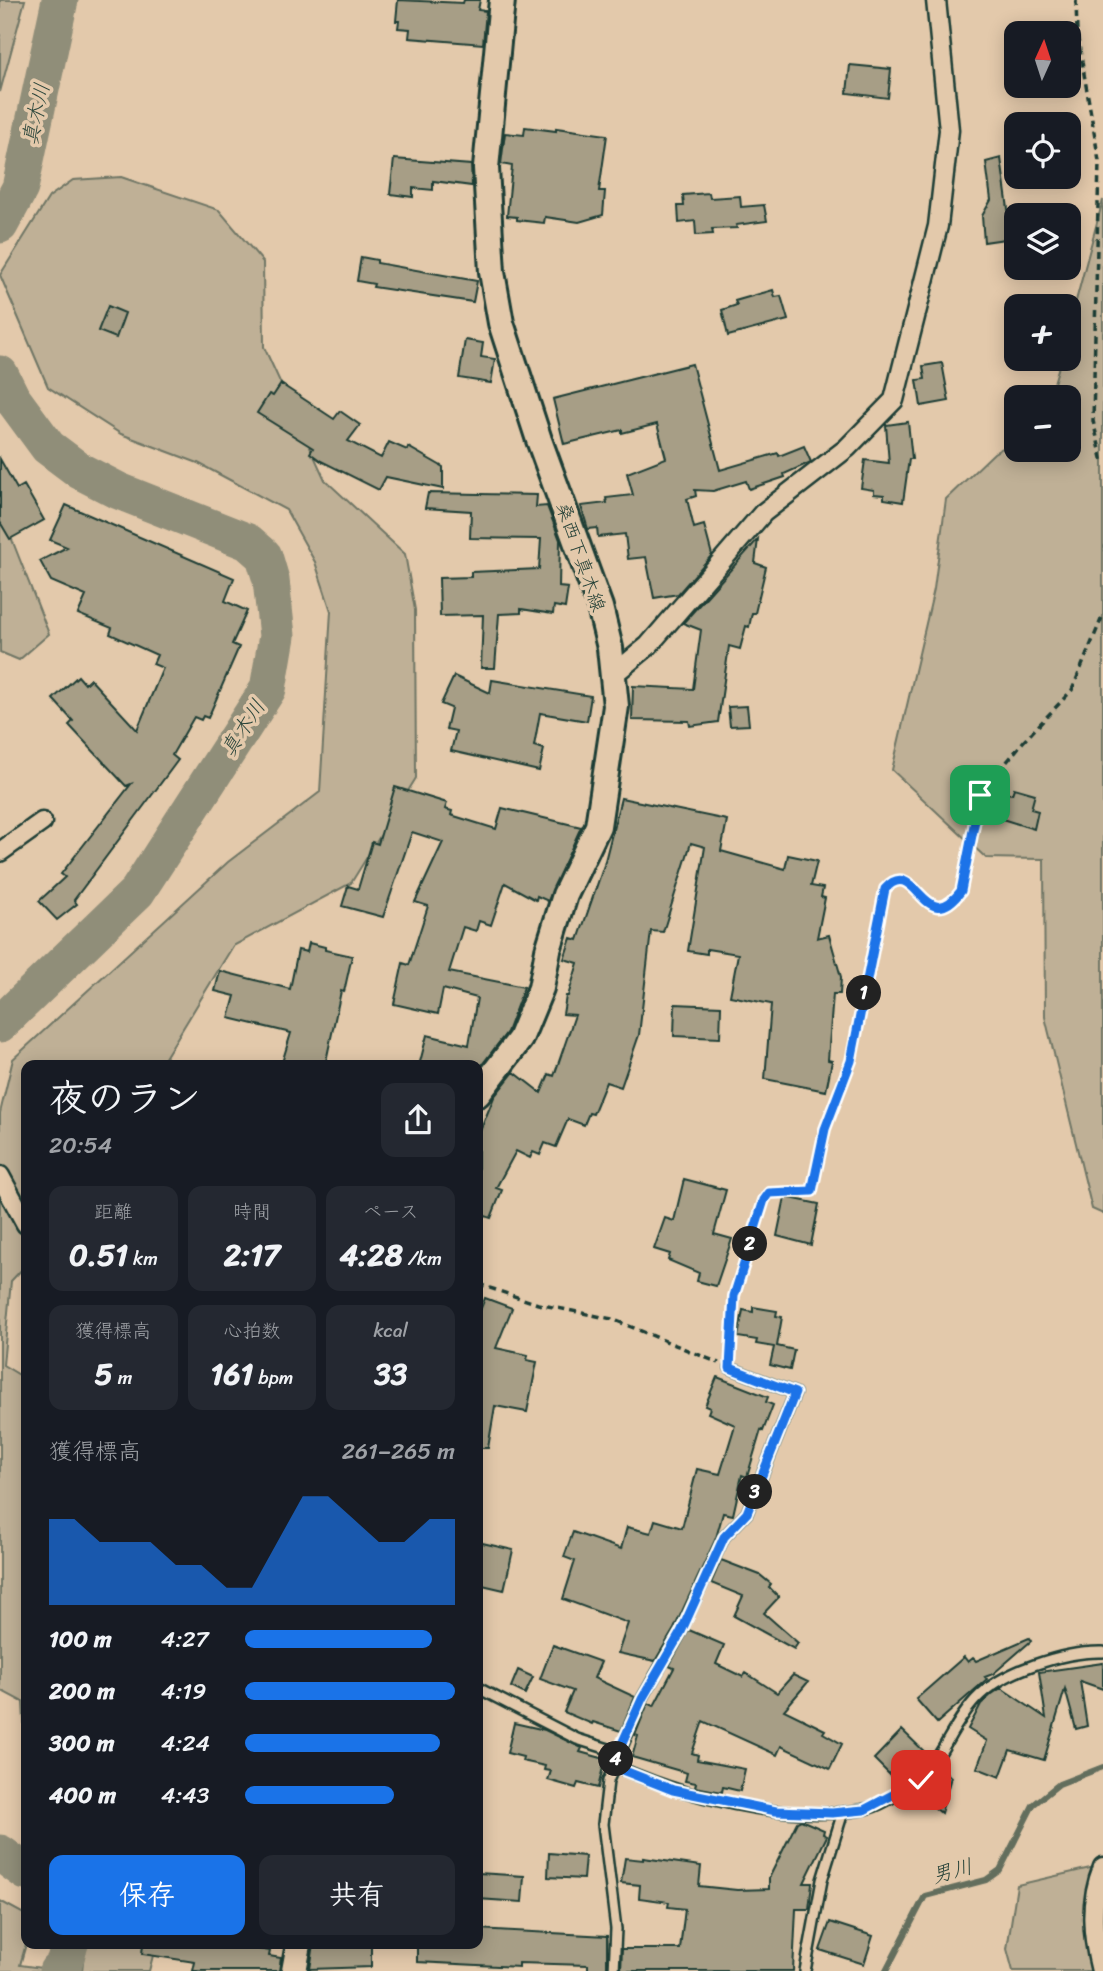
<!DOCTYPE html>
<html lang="ja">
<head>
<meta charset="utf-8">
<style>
	:root { --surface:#171b24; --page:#242831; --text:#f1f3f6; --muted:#9ea1a6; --accent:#1a73e8 }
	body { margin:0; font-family:Sriracha,"Klee One",sans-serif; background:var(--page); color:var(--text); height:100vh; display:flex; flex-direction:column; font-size:26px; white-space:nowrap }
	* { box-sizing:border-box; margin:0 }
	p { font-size:23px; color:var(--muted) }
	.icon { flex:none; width:38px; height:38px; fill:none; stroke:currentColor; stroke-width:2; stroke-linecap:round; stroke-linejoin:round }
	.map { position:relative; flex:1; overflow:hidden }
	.panel { position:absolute; left:21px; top:1060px; width:462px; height:889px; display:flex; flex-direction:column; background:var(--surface); border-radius:14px; box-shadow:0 4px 18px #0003 }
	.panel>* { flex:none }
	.needle { width:46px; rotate:3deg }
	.fabs { position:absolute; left:1004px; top:21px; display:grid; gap:14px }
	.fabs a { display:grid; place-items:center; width:77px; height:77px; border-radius:14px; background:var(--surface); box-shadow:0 4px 18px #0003; font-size:35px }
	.pin { position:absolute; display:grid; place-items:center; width:60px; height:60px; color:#fff; margin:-30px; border-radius:14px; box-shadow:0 4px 10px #0006 }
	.km { position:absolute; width:35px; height:35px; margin:-18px; border-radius:50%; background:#222; color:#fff; font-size:19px; line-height:35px; text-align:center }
	.round { display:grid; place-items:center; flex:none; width:74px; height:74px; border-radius:14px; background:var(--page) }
	.headline { display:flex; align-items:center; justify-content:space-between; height:119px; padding:0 28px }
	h1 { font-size:38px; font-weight:700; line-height:52px }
	.figures { display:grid; grid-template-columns:repeat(3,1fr); gap:10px; height:119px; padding:7px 28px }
	.figures div { display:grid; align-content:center; border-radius:14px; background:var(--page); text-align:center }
	.figures b { font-size:30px; font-weight:700 }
	.figures small { font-size:19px; font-weight:400 }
	.figures p { font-size:19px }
	.chart { height:196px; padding:14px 28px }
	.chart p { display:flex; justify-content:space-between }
	.chart svg { width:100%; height:126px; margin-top:7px; fill:var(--accent); opacity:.7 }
	.cta { display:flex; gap:14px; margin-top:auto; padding:14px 28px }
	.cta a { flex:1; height:80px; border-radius:14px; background:var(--accent); color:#fff; font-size:28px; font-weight:700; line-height:80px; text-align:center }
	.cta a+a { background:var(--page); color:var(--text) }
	ul { padding:0 28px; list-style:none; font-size:23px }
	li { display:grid; grid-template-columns:112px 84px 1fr; align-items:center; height:52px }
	li i { height:18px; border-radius:9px; background:var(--accent) }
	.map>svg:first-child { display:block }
	.green { fill:#bfb096; stroke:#6f7665; stroke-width:2 }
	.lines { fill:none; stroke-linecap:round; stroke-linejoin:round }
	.stream { stroke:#636e5d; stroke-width:6 }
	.river { stroke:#908e79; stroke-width:37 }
	.building { fill:#a79e86; stroke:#1f3d34; stroke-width:2 }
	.service-casing { stroke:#1f3d34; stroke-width:14 }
	.minor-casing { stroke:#1f3d34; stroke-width:23 }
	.secondary-casing { stroke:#1f3d34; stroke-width:30 }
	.path { stroke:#1f3d34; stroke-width:3.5; stroke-dasharray:7 5; stroke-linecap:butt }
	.service { stroke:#e3c9ab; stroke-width:9 }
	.minor { stroke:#e3c9ab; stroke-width:18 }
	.secondary { stroke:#e3c9ab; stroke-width:24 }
	.route-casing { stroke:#fff; stroke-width:14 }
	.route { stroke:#1a73e8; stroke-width:9 }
	.labels { text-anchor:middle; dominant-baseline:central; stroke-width:7; stroke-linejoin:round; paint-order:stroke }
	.street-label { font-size:19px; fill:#1f3d34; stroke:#e3c9ab }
	.water-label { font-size:21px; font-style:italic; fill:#2a453b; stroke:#e3c9ab }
</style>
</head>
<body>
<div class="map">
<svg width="1103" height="1971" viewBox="0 0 1103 1971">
	<rect width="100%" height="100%" fill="#e3c9ab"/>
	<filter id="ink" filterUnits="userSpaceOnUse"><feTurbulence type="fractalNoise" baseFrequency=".0143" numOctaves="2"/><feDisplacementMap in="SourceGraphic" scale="14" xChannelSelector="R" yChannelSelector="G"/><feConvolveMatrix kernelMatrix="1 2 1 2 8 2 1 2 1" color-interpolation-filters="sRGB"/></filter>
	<g filter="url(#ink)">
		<path class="green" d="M 0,0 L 25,0 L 0,92 Z
			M 121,177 L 219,210 L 263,262 L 264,347 L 325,480 L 405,554 L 415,610 L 416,778 L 351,883 L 233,946 L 160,1066 L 26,1066 L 26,1265 L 11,1281 L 3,1365 L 26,1379 L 26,1759 L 23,1702 L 0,1690 L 0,1113 L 13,1059 L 228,862 L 320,792 L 331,611 L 315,562 L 286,510 L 198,463 L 121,434 L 48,387 L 0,275 L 49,197 L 73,180 Z
			M 1103,200 L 1103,1214 L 1092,1209 L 1045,1017 L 1044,859 L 986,858 L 892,770 L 934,589 L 946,499 L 994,453 L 1017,440 L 1017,450 L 1069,450 L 1069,397 L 1050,397 L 1061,359 L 1069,359 L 1069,327 Z
			M 0,509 L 49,634 L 19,660 L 0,652 Z
			M 1103,1865 L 1103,1971 L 1013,1971 L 1007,1949 L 1017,1885 Z
			M 0,1901 L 26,1915 L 26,1944 L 20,1965 L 63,1971 L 0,1971 Z
			M 85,1944 L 156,1944 L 149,1971 L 82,1971 Z"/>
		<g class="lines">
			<path class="stream" d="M 886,1971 L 925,1896 L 986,1880 L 1000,1870 L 1033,1805 L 1059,1784 L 1103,1767"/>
			<path class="river" d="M 0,225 L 20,188 L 60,0
				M 0,374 L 12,398 L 48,447 L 80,471 L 119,491 L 248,542 L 264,556 L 271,580 L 277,636 L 268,689 L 137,892 L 0,1024
				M 0,1853 L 26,1872
				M 57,1971 L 63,1966 L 70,1944"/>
		</g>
		<path class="building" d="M 398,0 L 463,3 L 464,0 L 480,0 L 478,10 L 486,11 L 483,44 L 409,38 L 410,29 L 398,28 L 399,21 L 396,21 Z
			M 850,65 L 891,69 L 888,98 L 847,93 Z
			M 525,127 L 556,131 L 556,128 L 607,135 L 599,191 L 605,191 L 603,215 L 579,222 L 545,217 L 544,223 L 517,220 L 517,217 L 507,216 L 512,166 L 501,164 L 505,133 L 524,135 Z
			M 1001,158 L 1012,238 L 984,242 L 982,216 L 991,200 L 986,162 Z
			M 394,159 L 471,165 L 472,186 L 433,181 L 433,190 L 413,188 L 413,197 L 390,194 Z
			M 709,193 L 710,198 L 740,196 L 741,207 L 764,205 L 767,221 L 736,225 L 737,228 L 712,229 L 713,234 L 696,235 L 695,221 L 679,223 L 678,206 L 684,206 L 683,195 Z
			M 361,257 L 377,260 L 377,263 L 477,281 L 473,302 L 373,287 L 374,284 L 357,281 Z
			M 773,290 L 775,297 L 781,296 L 788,320 L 728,336 L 722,310 L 737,305 L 735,301 Z
			M 108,306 L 125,313 L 116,338 L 98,331 Z
			M 465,340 L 483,343 L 481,357 L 495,359 L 491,383 L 459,378 Z
			M 942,363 L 949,401 L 921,406 L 917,380 L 925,379 L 923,366 Z
			M 692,364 L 720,470 L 778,453 L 779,456 L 804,446 L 811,462 L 784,474 L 785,477 L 749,489 L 746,481 L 713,491 L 695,490 L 696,496 L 687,499 L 694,528 L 704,525 L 712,555 L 678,594 L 654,598 L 646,557 L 628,559 L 625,534 L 598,537 L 597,528 L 588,529 L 581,506 L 607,503 L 606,498 L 633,495 L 627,473 L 666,458 L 657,424 L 622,433 L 622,430 L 564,444 L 553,399 Z
			M 281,384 L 334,419 L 340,411 L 360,425 L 348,441 L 381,458 L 389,442 L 407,450 L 408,447 L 443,467 L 443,489 L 386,477 L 379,490 L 321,461 L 310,453 L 313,448 L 257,413 L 269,394 L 273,396 Z
			M 908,422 L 912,459 L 909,459 L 903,502 L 884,499 L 884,495 L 874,494 L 874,490 L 861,488 L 865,460 L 889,463 L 886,425 Z
			M 0,459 L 17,489 L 24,485 L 44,520 L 10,539 L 0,522 Z
			M 428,493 L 537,495 L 536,507 L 547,506 L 560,540 L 559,587 L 568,588 L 565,608 L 554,606 L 553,614 L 521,609 L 521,613 L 499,614 L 495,668 L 481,668 L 483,615 L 440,616 L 439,578 L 471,577 L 471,572 L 539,569 L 541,539 L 470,538 L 471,511 L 425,508 Z
			M 66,505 L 234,578 L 225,601 L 247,611 L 232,644 L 239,647 L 208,718 L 203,716 L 201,720 L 194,717 L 172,755 L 178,760 L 74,900 L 77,904 L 57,920 L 39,901 L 65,877 L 61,874 L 131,784 L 126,786 L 69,725 L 73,721 L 53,699 L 78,676 L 85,684 L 90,679 L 137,730 L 163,668 L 153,664 L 157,655 L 110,634 L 112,628 L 78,614 L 86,596 L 51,581 L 40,561 L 67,547 L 50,540 Z
			M 758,539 L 755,563 L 766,567 L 755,613 L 752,613 L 749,627 L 746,626 L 740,649 L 729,646 L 718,722 L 690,726 L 689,721 L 632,720 L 633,686 L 693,689 L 701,630 L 683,623 Z
			M 454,676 L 490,693 L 492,680 L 591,696 L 587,721 L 540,713 L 534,746 L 544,749 L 539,771 L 451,751 L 456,731 L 446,729 L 451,708 L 441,704 Z
			M 747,706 L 749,725 L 730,726 L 728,707 Z
			M 395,787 L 447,803 L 445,809 L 452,811 L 451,815 L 496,829 L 502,808 L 581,827 L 548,901 L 537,896 L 536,900 L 505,883 L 491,925 L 479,921 L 476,931 L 463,927 L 449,972 L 524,987 L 507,1032 L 481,1066 L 419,1066 L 427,1035 L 469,1045 L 477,998 L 443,989 L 438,1014 L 394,1004 L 403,963 L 409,965 L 428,906 L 415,902 L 443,842 L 412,832 L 383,917 L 342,906 L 348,886 L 358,889 L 372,842 L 378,844 Z
			M 1014,788 L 1035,794 L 1031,809 L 1038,811 L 1034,829 L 999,818 L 1005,793 L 1012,794 Z
			M 621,798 L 727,820 L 721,851 L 785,869 L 788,855 L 817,861 L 811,886 L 823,888 L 821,897 L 825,898 L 817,938 L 829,935 L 841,977 L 840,994 L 833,994 L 828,1060 L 832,1061 L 826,1091 L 765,1079 L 771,1004 L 730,996 L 738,954 L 707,949 L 707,954 L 688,951 L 705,847 L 691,843 L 663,932 L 651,931 L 639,1035 L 621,1087 L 606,1082 L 593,1114 L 589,1113 L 584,1125 L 568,1119 L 556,1147 L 545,1143 L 540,1155 L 533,1152 L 530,1158 L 516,1151 L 496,1188 L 502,1190 L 491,1218 L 482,1215 L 478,1222 L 478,1136 L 494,1097 L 514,1072 L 541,1093 L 549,1074 L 554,1076 L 575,1015 L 563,1014 L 566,996 L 568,996 L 578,963 L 564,959 L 571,938 L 578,940 L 604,865 Z
			M 309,943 L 325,947 L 325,950 L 352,956 L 344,992 L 341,991 L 325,1066 L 281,1066 L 291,1033 L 229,1018 L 235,996 L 215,991 L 220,971 L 290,989 L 298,950 L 307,952 Z
			M 675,1004 L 721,1006 L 720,1038 L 674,1036 Z
			M 684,1179 L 726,1190 L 714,1234 L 732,1239 L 716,1286 L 697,1281 L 699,1273 L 668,1260 L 670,1254 L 654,1249 L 665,1218 L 674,1221 Z
			M 785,1197 L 819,1204 L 811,1245 L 777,1236 Z
			M 485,1298 L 512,1308 L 496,1348 L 528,1355 L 527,1360 L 537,1362 L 527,1412 L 495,1406 L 488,1448 L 478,1448 L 478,1316 Z
			M 753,1307 L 777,1311 L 776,1316 L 782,1317 L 777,1346 L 794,1350 L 790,1370 L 770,1365 L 774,1347 L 756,1344 L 757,1340 L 738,1337 L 743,1310 L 753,1312 Z
			M 717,1377 L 768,1397 L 766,1402 L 773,1405 L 763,1431 L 761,1430 L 747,1477 L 742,1475 L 733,1515 L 723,1513 L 716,1538 L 674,1629 L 655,1661 L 618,1653 L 628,1623 L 563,1599 L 575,1561 L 564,1557 L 573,1532 L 621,1549 L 627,1527 L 651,1533 L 655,1520 L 682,1528 L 697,1469 L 720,1474 L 735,1425 L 708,1413 L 710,1408 L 705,1406 Z
			M 478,1542 L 513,1550 L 504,1590 L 478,1584 Z
			M 721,1560 L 760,1575 L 771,1584 L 769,1587 L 779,1597 L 764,1613 L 798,1643 L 794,1649 L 734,1616 L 743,1596 L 711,1583 Z
			M 689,1630 L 724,1645 L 716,1664 L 743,1677 L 746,1673 L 777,1693 L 793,1675 L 808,1682 L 784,1710 L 825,1730 L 823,1733 L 842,1744 L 830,1769 L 781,1746 L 777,1755 L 703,1721 L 692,1753 L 698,1755 L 697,1760 L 745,1769 L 740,1791 L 723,1787 L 722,1792 L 695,1787 L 696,1783 L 685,1781 L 687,1773 L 632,1757 L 638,1736 L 635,1735 L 648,1703 L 654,1706 L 674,1668 L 669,1666 Z
			M 1029,1638 L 1031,1641 L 993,1674 L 985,1677 L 987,1679 L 937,1723 L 916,1699 L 964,1657 L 968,1662 L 973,1658 L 976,1661 Z
			M 553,1645 L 601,1662 L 594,1678 L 635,1697 L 621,1731 L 593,1722 L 592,1724 L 564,1712 L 573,1691 L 540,1679 Z
			M 1103,1663 L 1103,1689 L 1080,1681 L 1087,1726 L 1076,1729 L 1065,1689 L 1044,1760 L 1010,1750 L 1000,1777 L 977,1768 L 987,1741 L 968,1729 L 981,1704 L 992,1694 L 1001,1688 L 1046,1718 L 1039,1672 Z
			M 518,1670 L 533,1677 L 525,1694 L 511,1687 Z
			M 514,1723 L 545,1730 L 582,1748 L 580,1752 L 605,1759 L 598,1788 L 578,1783 L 576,1788 L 548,1780 L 551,1771 L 544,1770 L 545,1766 L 522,1761 L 523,1757 L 507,1753 Z
			M 902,1730 L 930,1757 L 915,1776 L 904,1783 L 898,1777 L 895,1780 L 874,1759 Z
			M 940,1767 L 951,1777 L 941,1813 L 916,1792 L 927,1784 Z
			M 801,1820 L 824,1830 L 823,1834 L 827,1836 L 804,1883 L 812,1883 L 809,1909 L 796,1909 L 793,1971 L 621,1971 L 622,1949 L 680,1949 L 685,1909 L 668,1907 L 669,1902 L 639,1898 L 640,1885 L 621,1883 L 625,1858 L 643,1860 L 643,1858 L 701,1866 L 699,1886 L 737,1890 L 769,1889 L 769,1878 L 797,1822 Z
			M 549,1853 L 585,1856 L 583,1879 L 548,1877 Z
			M 478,1873 L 524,1876 L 522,1902 L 478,1899 Z
			M 830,1922 L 873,1936 L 864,1964 L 820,1950 Z
			M 478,1929 L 607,1936 L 607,1971 L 588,1971 L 588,1965 L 519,1963 L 519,1967 L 417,1962 L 417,1944 L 478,1944 Z
			M 143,1944 L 252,1944 L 251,1948 L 270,1951 L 269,1956 L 281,1958 L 279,1971 L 193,1971 L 195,1962 L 142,1954 Z
			M 314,1944 L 371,1944 L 371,1967 L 310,1969 Z"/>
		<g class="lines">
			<defs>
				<path id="service" d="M 478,1688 L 577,1739 L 618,1752
					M 613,1765 C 684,1797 783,1823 861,1810 C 875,1808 888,1800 900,1793 C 907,1789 917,1785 922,1779 C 943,1755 954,1722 976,1699 C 1002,1671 1065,1651 1103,1652
					M 614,1971 L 616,1929 L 603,1824 L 608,1781 L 642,1699 L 680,1632 L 724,1537 L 747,1513 L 795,1393 L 730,1368
					M 805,1971 L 822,1880 L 843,1812"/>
				<path id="minor" d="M 614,674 L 648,646 L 763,513 L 847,448 L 894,400 L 938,226 L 949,130 L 936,0
					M 0,852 L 42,822
					M 0,1176 L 26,1224
					M 1101,1971 C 1092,1935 1089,1902 1103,1867"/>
				<path id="secondary" d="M 478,1094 L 520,1039 L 541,988 L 548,950 L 565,895 L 598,826 L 616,706 L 610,648 L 600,607 L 539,440 L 501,323 L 492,272 L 486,168 L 502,0
					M 294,1971 L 299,1944"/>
			</defs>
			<use href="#service" class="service-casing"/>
			<use href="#minor" class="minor-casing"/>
			<use href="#secondary" class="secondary-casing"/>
			<path class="path" d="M 1076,0 L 1077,33 L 1099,161 L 1093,421 L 1103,462
				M 478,1284 L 538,1304 L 612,1319 L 719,1363
				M 731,1355 L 734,1296 L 764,1200 L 769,1193 L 812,1190 L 825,1129 L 851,1061 L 885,889 C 915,854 924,940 961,891 L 980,795 L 1023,742 L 1072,690 L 1103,615"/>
			<use href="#service" class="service"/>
			<use href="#minor" class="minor"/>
			<use href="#secondary" class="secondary"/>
		</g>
	</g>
	<g class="lines" filter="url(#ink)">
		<defs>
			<path id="route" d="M 921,1780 L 864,1810 L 832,1813 L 776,1811 L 673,1790 L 612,1766 L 642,1699 L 681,1632 L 724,1537 L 747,1513 L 795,1393 L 730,1368 L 734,1296 L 764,1200 L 769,1193 L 812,1191 L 825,1129 L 851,1061 L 885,889 C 916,854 924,940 961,891 L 980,795"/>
		</defs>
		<use href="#route" class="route-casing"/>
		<use href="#route" class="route"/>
	</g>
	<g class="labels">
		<g class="street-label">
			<text transform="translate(581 557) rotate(71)">桑西下真木線</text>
		</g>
		<g class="water-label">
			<text transform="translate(36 114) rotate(-78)">真木川</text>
			<text transform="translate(243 728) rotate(-57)">真木川</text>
			<text transform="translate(952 1871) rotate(-15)">男川</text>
		</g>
	</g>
</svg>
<div class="fabs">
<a><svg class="needle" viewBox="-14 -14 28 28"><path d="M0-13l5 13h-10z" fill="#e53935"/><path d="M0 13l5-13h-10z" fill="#9ea1a6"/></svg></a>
<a><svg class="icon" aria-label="locate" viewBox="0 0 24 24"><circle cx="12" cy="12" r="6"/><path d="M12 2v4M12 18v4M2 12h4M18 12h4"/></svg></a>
<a><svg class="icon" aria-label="layers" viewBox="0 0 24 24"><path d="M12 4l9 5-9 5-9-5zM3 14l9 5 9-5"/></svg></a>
<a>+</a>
<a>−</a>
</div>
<div class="pin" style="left:980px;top:795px;background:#1e9e55"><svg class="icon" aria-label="arrive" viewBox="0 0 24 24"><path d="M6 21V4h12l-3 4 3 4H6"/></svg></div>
<div class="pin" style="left:921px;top:1780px;background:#d93025"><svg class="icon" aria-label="check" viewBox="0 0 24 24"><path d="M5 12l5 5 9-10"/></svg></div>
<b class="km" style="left:864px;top:993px">1</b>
<b class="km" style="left:750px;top:1244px">2</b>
<b class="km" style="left:755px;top:1492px">3</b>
<b class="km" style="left:616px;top:1759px">4</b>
<section class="panel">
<div class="headline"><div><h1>夜のラン</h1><p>20:54</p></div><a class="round"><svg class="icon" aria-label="share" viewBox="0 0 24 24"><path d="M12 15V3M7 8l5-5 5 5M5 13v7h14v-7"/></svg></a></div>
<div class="figures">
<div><p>距離</p><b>0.51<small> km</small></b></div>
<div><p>時間</p><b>2:17</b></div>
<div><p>ペース</p><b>4:28<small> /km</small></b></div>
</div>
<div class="figures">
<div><p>獲得標高</p><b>5<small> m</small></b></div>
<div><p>心拍数</p><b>161<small> bpm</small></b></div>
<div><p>kcal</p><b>33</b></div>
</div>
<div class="chart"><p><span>獲得標高</span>261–265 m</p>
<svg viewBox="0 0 160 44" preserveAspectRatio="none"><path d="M0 44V14L10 14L20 22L30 22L40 22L50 30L60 30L70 38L80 38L90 22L100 6L110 6L120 14L130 22L140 22L150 14L160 14V44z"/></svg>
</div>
<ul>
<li><b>100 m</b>4:27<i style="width:89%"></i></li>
<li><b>200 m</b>4:19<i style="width:100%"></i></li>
<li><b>300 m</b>4:24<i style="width:93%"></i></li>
<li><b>400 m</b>4:43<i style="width:71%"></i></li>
</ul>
<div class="cta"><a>保存</a><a>共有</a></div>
</section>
</div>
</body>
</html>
